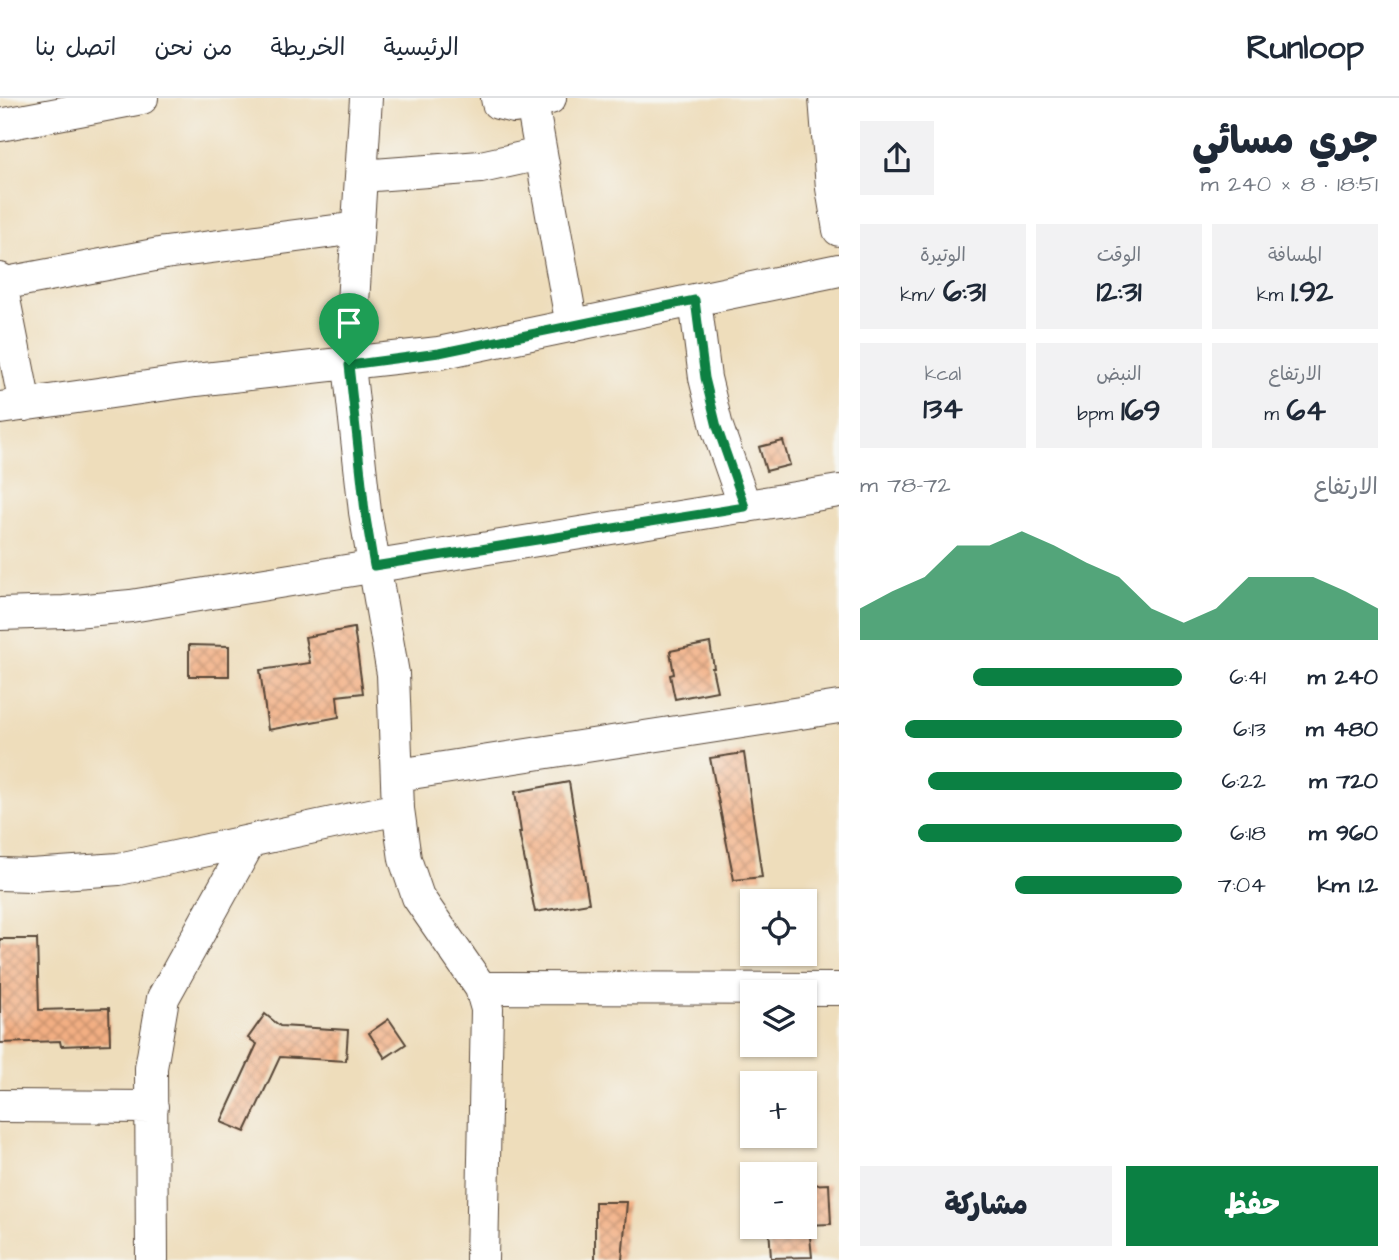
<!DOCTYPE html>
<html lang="ar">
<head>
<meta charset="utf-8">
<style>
	:root { --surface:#fff; --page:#f2f2f3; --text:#1f2937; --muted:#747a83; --line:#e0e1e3; --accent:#0b8043 }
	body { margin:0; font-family:"Architects Daughter","Playpen Sans Arabic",sans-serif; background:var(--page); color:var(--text); direction:rtl; height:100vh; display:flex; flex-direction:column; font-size:26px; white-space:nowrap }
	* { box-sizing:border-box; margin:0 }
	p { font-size:23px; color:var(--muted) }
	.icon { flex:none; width:38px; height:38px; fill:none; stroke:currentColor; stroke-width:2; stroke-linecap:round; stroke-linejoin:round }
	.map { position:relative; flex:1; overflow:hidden; direction:ltr }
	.drawer { display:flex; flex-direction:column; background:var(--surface); width:560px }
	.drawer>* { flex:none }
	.controls { position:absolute; left:740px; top:791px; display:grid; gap:14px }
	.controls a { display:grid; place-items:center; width:77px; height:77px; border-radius:0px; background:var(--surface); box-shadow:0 2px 5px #0004; font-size:35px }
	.pin { position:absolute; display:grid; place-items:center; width:60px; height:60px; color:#fff; margin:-72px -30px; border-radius:50% 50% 50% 0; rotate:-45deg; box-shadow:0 0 7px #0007 }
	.pin .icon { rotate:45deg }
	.round { display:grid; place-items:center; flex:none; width:74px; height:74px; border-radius:0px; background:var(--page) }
	.headline { display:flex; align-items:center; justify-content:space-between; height:119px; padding:0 21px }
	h1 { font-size:38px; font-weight:800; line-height:52px }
	.stats { display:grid; grid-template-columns:repeat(3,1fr); gap:10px; height:119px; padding:7px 21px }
	.stats div { display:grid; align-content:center; border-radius:0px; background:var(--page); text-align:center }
	.stats b { font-size:30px; font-weight:800 }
	.stats small { font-size:19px; font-weight:400 }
	.stats p { font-size:19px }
	.chart { height:196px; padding:14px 21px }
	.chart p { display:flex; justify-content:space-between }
	.chart svg { width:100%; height:126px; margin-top:7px; fill:var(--accent); opacity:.7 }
	.button { display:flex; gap:14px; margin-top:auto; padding:14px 21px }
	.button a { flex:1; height:80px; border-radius:0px; background:var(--accent); color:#fff; font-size:28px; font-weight:800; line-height:80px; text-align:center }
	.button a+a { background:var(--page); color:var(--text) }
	ul { padding:0 21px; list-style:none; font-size:23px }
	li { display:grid; grid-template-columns:112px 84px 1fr; align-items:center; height:52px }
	li i { height:18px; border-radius:9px; background:var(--accent) }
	header { display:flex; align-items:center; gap:42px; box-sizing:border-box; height:98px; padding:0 35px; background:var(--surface); border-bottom:2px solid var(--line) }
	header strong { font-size:33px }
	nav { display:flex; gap:38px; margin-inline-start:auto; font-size:24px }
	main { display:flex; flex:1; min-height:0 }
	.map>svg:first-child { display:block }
	.building { fill:url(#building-cross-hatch) }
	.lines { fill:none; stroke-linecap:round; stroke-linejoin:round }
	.minor-casing { stroke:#564536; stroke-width:34 }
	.minor { stroke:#fff; stroke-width:32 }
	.route-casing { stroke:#fff; stroke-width:14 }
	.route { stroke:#0b8043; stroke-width:9 }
</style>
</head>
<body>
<header>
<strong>Runloop</strong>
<nav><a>الرئيسية</a><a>الخريطة</a><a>من نحن</a><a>اتصل بنا</a></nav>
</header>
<main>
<section class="drawer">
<div class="headline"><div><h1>جري مسائي</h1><p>18:51 · 8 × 240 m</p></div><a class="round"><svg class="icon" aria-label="share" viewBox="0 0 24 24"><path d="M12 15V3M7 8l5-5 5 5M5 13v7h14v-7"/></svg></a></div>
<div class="stats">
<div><p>المسافة</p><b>1.92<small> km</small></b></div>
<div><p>الوقت</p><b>12:31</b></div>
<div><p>الوتيرة</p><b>6:31<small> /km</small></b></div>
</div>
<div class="stats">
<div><p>الارتفاع</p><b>64<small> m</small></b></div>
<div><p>النبض</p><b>169<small> bpm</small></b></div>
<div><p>kcal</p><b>134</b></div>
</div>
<div class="chart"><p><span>الارتفاع</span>72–78 m</p>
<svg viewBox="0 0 160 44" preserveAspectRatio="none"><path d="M0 44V33L10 27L20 22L30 11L40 11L50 6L60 11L70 17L80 22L90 33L100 38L110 33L120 22L130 22L140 22L150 27L160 33V44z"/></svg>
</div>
<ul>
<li><b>240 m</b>6:41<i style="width:65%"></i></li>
<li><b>480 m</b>6:13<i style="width:86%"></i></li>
<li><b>720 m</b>6:22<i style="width:79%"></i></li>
<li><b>960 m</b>6:18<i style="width:82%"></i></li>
<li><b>1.2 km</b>7:04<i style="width:52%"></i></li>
</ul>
<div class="button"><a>حفظ</a><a>مشاركة</a></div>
</section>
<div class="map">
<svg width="839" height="1162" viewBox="0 0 839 1162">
	<defs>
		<pattern id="building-cross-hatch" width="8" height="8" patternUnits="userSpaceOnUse" patternTransform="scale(1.75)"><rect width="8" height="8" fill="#f3af83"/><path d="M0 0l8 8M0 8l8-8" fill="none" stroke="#c68f6b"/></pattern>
	</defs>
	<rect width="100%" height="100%" fill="#f6f6f2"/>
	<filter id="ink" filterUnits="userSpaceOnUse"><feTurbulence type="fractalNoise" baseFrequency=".0143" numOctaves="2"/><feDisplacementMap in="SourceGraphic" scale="14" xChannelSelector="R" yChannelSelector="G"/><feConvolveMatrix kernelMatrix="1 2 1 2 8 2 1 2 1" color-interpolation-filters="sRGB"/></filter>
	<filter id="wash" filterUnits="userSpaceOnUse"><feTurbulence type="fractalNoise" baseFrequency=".00686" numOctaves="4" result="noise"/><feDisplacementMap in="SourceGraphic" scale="28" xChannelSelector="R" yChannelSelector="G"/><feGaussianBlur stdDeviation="1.57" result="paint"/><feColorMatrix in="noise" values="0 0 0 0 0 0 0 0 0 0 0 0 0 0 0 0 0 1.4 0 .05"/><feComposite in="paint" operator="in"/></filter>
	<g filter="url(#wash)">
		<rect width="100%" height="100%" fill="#edb"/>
		<g id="blocks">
			<path class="building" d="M 783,343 L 790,367 L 766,373 L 759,349 Z
				M 354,530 L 363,595 L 337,598 L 339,619 L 268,632 L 260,572 L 310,565 L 305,539 Z
				M 710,545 L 714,570 L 712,570 L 717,593 L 675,601 L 670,577 L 674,576 L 670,553 Z
				M 189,547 L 229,548 L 229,578 L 189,578 Z
				M 744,655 L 762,779 L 734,782 L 710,660 Z
				M 569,684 L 589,805 L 535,814 L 519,734 L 521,734 L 515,694 Z
				M 0,841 L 37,841 L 39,912 L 109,910 L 110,946 L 61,948 L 60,943 L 0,945 Z
				M 265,916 L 280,928 L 348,932 L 346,963 L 280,959 L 245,1034 L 221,1024 L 257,946 L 248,940 Z
				M 389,921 L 406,946 L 385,960 L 369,935 Z
				M 829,1086 L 831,1126 L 805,1127 L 805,1087 Z
				M 595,1104 L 627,1104 L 622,1162 L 595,1162 Z
				M 769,1129 L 809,1129 L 812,1159 L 771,1160 Z"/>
		</g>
	</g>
	<g filter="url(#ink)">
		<use href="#blocks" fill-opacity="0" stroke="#564536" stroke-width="2"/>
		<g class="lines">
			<defs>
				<path id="minor" d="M 366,0 L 349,267 L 365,414 L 393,576 L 398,711 L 405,761 L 418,799 L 481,890 L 487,911 L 482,1162
					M 497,0 L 498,5 L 514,9 L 550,0
					M 825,0 L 832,90 L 839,132
					M 532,5 L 572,228
					M 0,27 L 142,0
					M 361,78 L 481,69 L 540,56
					M 0,181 L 25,307
					M 1,186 L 165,155 L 358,130
					M 695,202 L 705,280 L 717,329 L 745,409
					M 0,310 L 196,282 L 439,255 L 839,172
					M 0,516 L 64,514 L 131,508 L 839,393
					M 398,677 L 839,609
					M 0,776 L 31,777 L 119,771 L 398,711
					M 481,890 L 839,891
					M 0,1008 L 152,1009
					M 152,1162 L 151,970 L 163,900 L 250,743"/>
			</defs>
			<use href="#minor" class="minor-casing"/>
			<use href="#minor" class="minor"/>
		</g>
	</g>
	<g class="lines" filter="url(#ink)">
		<defs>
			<path id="route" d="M 695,202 L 705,280 L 717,329 L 745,409 L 374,468 L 365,414 L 349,267 L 439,255 Z"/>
		</defs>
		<use href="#route" class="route-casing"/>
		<use href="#route" class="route"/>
	</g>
</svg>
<div class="controls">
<a><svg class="icon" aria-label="locate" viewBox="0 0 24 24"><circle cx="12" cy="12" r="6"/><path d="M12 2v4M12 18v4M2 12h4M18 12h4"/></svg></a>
<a><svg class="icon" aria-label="layers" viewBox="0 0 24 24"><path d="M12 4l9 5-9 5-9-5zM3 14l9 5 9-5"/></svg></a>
<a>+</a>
<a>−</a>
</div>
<div class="pin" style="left:349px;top:267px;background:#1e9e55"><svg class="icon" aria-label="arrive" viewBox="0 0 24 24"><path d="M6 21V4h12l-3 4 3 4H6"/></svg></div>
</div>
</main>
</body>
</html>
